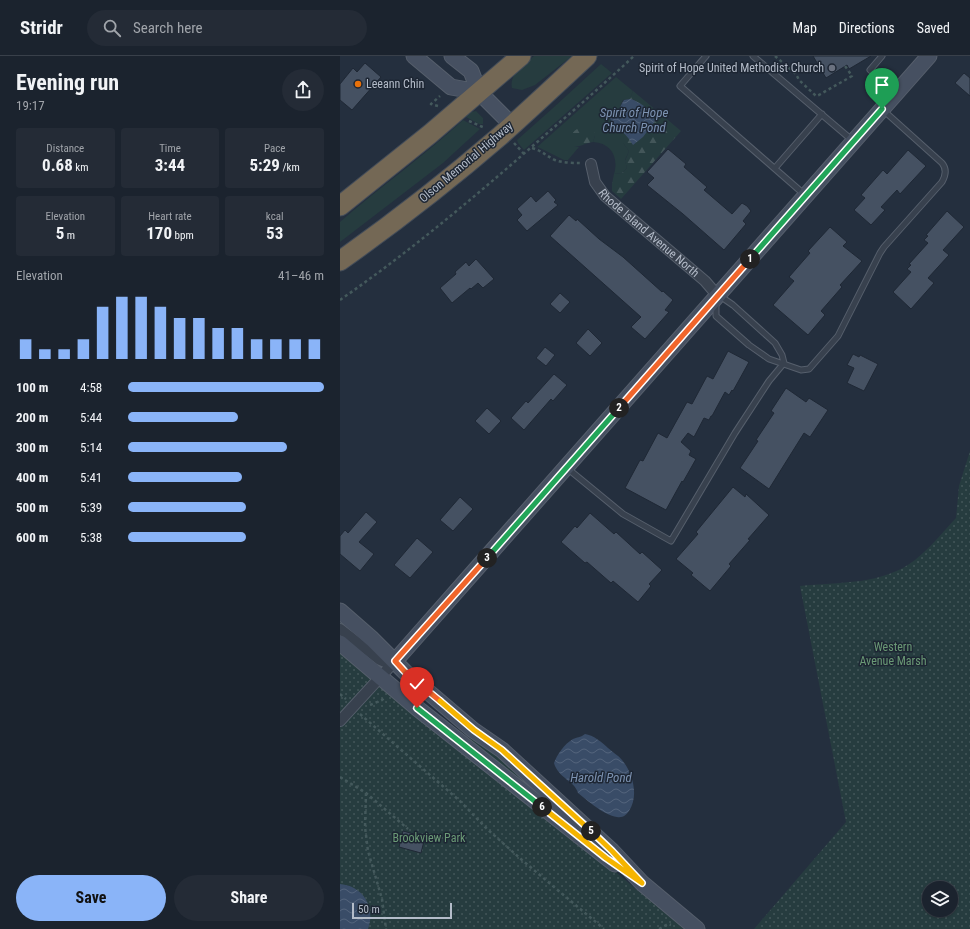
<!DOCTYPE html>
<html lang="en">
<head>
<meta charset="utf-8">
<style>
	:root { --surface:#1b232e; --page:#242b36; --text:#f1f3f6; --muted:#a0a4aa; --line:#39404a; --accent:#8ab4f8 }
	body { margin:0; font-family:"Roboto Condensed",sans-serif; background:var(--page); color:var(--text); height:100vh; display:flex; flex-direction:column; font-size:15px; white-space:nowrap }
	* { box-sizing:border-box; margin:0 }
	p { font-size:13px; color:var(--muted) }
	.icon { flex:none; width:22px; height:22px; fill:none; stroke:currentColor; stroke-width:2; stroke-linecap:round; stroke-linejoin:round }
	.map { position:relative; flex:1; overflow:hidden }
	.panel { display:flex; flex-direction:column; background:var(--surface); width:340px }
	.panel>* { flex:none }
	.buttons { position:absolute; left:582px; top:825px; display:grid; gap:8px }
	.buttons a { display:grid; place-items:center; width:36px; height:36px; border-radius:50%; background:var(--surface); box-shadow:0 1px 3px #0004,0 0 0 1px var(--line); font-size:20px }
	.scale { position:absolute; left:12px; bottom:10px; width:100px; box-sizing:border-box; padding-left:4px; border:2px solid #b4bcc9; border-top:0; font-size:11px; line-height:14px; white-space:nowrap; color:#b4bcc9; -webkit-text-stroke:3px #1d2633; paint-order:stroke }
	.pin { position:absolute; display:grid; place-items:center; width:34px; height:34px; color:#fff; margin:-41px -17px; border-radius:50% 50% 50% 0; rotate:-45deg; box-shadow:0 0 4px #0007 }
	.pin .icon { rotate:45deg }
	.km { position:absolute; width:20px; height:20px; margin:-10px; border-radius:50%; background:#222; color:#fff; font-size:11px; line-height:20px; text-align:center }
	.round { display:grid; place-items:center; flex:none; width:42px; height:42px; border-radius:21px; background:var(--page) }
	.headline { display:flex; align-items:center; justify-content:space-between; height:68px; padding:0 16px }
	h1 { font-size:22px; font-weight:700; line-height:30px }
	.metrics { display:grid; grid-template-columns:repeat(3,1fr); gap:6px; height:68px; padding:4px 16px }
	.metrics div { display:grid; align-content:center; border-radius:4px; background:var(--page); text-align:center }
	.metrics b { font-size:17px; font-weight:700 }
	.metrics small { font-size:11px; font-weight:400 }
	.metrics p { font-size:11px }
	.chart { height:112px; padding:8px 16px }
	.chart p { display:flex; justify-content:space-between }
	.chart svg { width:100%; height:72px; margin-top:4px; stroke:var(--accent); stroke-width:6 }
	.action { display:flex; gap:8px; margin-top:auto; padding:8px 16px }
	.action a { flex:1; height:46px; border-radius:24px; background:var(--accent); color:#111; font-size:16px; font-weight:700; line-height:46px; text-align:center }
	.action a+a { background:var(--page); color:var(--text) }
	ul { padding:0 16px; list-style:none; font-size:13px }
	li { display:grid; grid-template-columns:64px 48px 1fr; align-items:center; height:30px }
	li i { height:10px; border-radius:5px; background:var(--accent) }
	header { display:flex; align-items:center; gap:24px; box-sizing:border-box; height:56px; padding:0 20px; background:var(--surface); border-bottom:1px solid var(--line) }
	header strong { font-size:19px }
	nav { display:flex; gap:22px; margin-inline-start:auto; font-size:14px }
	.search { width:280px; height:36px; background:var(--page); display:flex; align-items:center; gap:10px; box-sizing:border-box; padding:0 14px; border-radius:22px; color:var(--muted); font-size:15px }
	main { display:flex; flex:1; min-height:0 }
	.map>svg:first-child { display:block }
	.grass { fill:#263c3f }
	.forest { fill:url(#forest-firs) }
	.park { fill:url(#park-dots); fill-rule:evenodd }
	.water { fill:url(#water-waves) }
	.building { fill:#455162; stroke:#1f2835 }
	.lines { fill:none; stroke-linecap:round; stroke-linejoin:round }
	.lane-casing { stroke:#565f6c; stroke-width:7 }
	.street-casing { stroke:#565f6c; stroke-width:12 }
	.secondary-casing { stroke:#565f6c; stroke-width:17 }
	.highway-casing { stroke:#434c59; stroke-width:21 }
	.path { stroke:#44595c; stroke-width:2.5; stroke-dasharray:3 3; stroke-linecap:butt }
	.lane { stroke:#38414e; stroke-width:5 }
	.street { stroke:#38414e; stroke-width:10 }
	.secondary { stroke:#465061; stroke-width:15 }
	.highway { stroke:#746855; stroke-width:19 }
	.split-1-casing { stroke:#fff; stroke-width:8 }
	.split-2-casing { stroke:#fff; stroke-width:8 }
	.split-3-casing { stroke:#fff; stroke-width:8 }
	.split-4-casing { stroke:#fff; stroke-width:8 }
	.split-5-casing { stroke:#fff; stroke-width:8 }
	.split-6-casing { stroke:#fff; stroke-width:8 }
	.split-7-casing { stroke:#fff; stroke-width:8 }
	.split-1 { stroke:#22a559; stroke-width:5 }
	.split-2 { stroke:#f0652b; stroke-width:5 }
	.split-3 { stroke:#22a559; stroke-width:5 }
	.split-4 { stroke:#f0652b; stroke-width:5 }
	.split-5 { stroke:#f5b400; stroke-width:5 }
	.split-6 { stroke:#f5b400; stroke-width:5 }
	.split-7 { stroke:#22a559; stroke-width:5 }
	.worship-dot { fill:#6b7280; stroke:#1d2633; stroke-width:1.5 }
	.food-dot { fill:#e8710a; stroke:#1d2633; stroke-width:1.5 }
	.labels { text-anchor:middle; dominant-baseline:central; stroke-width:3; stroke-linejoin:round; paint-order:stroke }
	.poi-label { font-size:12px; fill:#b4bcc9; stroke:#1d2633; text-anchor:end }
	.street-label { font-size:12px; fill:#b4bcc9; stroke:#1d2633 }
	.park-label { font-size:12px; fill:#6b9a76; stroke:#1d2633 }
	.water-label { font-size:13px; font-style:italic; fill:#7c92b1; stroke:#1d2633 }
</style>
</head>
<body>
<header>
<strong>Stridr</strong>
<div class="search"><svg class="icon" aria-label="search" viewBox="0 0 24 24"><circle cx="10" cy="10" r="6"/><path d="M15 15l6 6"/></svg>Search here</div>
<nav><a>Map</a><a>Directions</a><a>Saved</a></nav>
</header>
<main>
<section class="panel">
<div class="headline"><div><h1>Evening run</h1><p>19:17</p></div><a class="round"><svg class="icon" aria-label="share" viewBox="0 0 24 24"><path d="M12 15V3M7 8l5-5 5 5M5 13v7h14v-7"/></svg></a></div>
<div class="metrics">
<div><p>Distance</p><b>0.68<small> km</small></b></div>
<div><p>Time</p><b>3:44</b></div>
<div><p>Pace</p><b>5:29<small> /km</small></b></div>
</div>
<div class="metrics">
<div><p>Elevation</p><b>5<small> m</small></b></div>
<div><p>Heart rate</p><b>170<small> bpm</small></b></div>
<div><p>kcal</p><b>53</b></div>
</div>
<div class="chart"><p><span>Elevation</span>41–46 m</p>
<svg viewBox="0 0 160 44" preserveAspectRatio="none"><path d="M5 44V32M15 44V38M25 44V38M35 44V32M45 44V12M55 44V6M65 44V6M75 44V12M85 44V19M95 44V19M105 44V25M115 44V25M125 44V32M135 44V32M145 44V32M155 44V32"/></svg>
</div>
<ul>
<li><b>100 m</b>4:58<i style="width:100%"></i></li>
<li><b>200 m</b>5:44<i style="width:56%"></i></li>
<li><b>300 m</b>5:14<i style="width:81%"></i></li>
<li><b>400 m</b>5:41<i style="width:58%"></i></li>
<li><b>500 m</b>5:39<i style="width:60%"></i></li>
<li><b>600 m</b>5:38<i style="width:60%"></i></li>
</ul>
<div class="action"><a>Save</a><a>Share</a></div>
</section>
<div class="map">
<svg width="630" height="873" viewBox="0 0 630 873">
	<defs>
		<pattern id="forest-firs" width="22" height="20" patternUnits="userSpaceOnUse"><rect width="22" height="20" fill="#263c3f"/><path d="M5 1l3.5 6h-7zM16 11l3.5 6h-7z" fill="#435659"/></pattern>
		<pattern id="park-dots" width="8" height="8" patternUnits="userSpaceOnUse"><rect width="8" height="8" fill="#263c3f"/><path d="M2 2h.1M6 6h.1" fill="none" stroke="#435659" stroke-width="1.8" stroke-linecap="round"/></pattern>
		<pattern id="water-waves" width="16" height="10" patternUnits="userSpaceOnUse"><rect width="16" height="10" fill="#394c67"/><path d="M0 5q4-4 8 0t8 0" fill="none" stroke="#53647b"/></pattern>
	</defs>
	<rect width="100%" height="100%" fill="#242f3e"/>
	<path class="grass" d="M 194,0 L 232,0 L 195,29 L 182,34 L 172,32 C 169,18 184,9 194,0 Z
		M 261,8 L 272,17 L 184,94 L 178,87 L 177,84 L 213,52 Z
		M 276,21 L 293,35 L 290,43 L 283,44 C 279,51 279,60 270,62 L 273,71 L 271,73 L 284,88 L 289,95 L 285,104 L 287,112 L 282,117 L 274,118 C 279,101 271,87 253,86 L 255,79 L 233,91 L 239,91 L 228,104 L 224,104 L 200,92 L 197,91 Z
		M 136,55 L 143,62 L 143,68 L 139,68 L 126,61 L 131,56 Z
		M 123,64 L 140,73 L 103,107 L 0,186 L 0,166 C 40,131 84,100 123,64 Z
		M 130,682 L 159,699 L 233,769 L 129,684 Z"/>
	<path class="forest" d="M 293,35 L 341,75 L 281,143 L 272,135 L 272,128 L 274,118 L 282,117 L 287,112 L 285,105 L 289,95 L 284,88 L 275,83 L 271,73 L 273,71 L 279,73 L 286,79 L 295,44 L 290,43 Z
		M 248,68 L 254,72 L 255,79 L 253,86 C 245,87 240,91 233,91 L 230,82 C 233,74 239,71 248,68 Z"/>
	<path class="park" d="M 630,395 L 630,873 L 414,873 L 506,766 L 460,530 C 499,526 543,529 575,504 C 590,492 603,476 616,462 L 619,430 ZM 589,832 L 611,832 L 611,854 L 589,854 Z
		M 0,597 L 72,657 L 272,813 L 344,873 L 0,873 Z"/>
	<path class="water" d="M 290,43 C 299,45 313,55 315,65 L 303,81 L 293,89 C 287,80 283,74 273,71 L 270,62 L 275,61 C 279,55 280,50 284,44 Z
		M 245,678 C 253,679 262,686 268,692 C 272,696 278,699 282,704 C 293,717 299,740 289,755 C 286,759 283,762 277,761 C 264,759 248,745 238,737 C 235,725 218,722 214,707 C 217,699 224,688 233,683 C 237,681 240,682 245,678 Z
		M 0,828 C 23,830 36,851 28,873 L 0,873 Z"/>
	<path class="building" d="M 473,0 L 531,0 L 509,13 L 507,9 L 486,22 Z
		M 25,7 L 41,21 L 12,54 L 0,44 L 0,28 L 13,12 L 17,16 Z
		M 624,17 L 630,22 L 630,40 L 615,27 Z
		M 328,93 L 346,108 L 344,111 L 367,131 L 364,134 L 392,158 L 402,147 L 407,150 L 411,155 L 403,165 L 406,168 L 384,194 L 343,158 L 307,129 L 314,122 L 307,116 Z
		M 568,94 L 586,110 L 560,138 L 557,134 L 541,151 L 545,154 L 531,169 L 514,154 L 525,142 L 521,139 L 543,114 L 547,118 Z
		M 208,135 L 216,144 L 214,146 L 218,149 L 187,175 L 177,164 L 182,159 L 177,153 L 191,140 L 196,146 Z
		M 607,155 L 624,171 L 603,194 L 609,199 L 588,222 L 594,227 L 571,253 L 553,236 L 571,216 L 567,213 L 571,209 L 569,208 L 588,187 L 584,184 L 588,180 L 586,179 Z
		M 229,159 L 236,165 L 237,163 L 259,183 L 283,201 L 322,236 L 323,235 L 333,244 L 325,254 L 329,256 L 305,283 L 291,271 L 301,261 L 210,180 Z
		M 490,171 L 507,186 L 503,190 L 522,205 L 500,229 L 502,231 L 481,255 L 485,259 L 468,279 L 433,249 L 454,225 L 449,221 L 470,197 L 468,195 Z
		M 136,203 L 154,223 L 143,232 L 138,227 L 131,233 L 130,232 L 112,247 L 100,232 L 116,218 L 115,216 L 126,206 L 129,210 Z
		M 220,237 L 230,246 L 220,257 L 210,248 Z
		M 248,273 L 262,287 L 250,300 L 236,287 Z
		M 205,291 L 215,299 L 206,310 L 196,302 Z
		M 388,295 L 409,306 L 393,335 L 392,334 L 389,339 L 385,336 L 372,360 L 371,360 L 369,364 L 364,362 L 354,381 L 348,377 L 341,386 L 351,395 L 349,399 L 356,403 L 343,426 L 342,425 L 326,454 L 285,432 L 300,404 L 303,405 L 318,377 L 327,382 L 347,346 L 352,348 L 367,320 L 373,323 Z
		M 513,298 L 519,301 L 520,299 L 538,308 L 524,335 L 507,327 L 514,312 L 507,309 Z
		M 214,318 L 227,329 L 213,345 L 211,343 L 184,374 L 171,362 L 186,345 L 188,347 Z
		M 446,332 L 466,346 L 469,342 L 488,354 L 470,381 L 464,377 L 429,433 L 400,412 L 418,385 L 416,384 L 434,357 L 431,355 Z
		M 147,352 L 161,365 L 149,378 L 135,365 Z
		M 393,431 L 405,441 L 406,438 L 429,459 L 408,483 L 410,484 L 389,508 L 391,510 L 370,535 L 351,519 L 353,517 L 336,503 L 358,478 L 356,476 Z
		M 120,441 L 133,453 L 113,475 L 100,464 Z
		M 26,456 L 37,466 L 19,486 L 34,498 L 20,515 L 0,498 L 0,480 L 5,474 L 8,477 Z
		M 250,457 L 274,478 L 276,476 L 300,498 L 302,496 L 322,514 L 309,528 L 311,530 L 298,546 L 273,525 L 271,527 L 247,506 L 245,507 L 221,486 L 235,470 L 237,472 Z
		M 77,482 L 93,496 L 70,522 L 54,509 Z
		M 63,775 L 85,781 L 81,797 L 59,791 Z"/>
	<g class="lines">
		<defs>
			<path id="lane" d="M 366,0 L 340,30 L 465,139
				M 413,0 L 513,85
				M 542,0 L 530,14 L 556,37
				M 435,112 L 482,58
				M 380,240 L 393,249 L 435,287 L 442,299 L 444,307
				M 376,246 L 376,260 L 409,289 L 429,303 L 461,314 L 469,313 L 498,280 L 540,197 L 544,191 L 602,126 C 606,119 607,113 602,107 L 543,54
				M 227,412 L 283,458 L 331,485 L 395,377 L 429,325 L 444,307"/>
			<g id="street">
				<path id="s1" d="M 251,108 L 255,126 L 265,140 L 365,225 L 377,239"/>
				<path d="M 0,573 L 40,604 L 47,607 L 55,605"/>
				<path d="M 0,665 L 55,605"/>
			</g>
			<path id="secondary" d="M 74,0 L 111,31 L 139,36
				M 112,0 L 131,15 L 139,36 L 172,69
				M 0,555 L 32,583 L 66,617 L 133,674 L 162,694 L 272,795 L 302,827 L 357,873
				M 0,587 L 77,652 L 275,808
				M 55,605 L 589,0"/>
			<path id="highway" d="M 0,150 L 90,78 L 181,0
				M 0,205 C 55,166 109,124 160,80 C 189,54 218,27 247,0"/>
		</defs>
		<use href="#lane" class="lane-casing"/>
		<use href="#street" class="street-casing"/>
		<use href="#secondary" class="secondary-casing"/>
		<use href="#highway" class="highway-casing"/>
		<path class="path" d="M 435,0 L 456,18 L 459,24 L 476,40 L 479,39 L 512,20 L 505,10
			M 98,50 L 91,48 L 100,40
			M 129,65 L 145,72
			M 174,87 L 184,98
			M 192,92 C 203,95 206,100 215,104 C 223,107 233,107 241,107
			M 0,244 C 75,192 144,133 212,73 C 240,49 267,25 294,0
			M 0,638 L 6,643
			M 30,649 L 42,644 L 45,641
			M 20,658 L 121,746 L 147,773 L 182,804 L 264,873
			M 0,721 L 26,737 L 68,773
			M 26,737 L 25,771 L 28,795 L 42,843 L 46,873
			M 319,873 L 328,868 L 331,869"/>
		<use href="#lane" class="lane"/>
		<use href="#street" class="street"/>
		<use href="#secondary" class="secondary"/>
		<use href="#highway" class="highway"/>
	</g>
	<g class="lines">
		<defs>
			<path id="split-1" d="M 410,203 L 542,53"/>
			<path id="split-2" d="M 279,352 L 410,203"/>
			<path id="split-3" d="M 147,502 L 279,352"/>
			<path id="split-4" d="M 100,645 L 66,617 L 55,605 L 147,502"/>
			<path id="split-5" d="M 100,645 L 134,674 L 162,694 L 251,775"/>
			<path id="split-6" d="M 202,751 L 266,802 L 302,827 L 272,795 L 251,775"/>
			<path id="split-7" d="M 77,652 L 202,751"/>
		</defs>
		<use href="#split-1" class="split-1-casing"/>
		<use href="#split-2" class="split-2-casing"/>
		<use href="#split-3" class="split-3-casing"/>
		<use href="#split-4" class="split-4-casing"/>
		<use href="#split-5" class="split-5-casing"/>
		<use href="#split-6" class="split-6-casing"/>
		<use href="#split-7" class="split-7-casing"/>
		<use href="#split-1" class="split-1"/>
		<use href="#split-2" class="split-2"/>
		<use href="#split-3" class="split-3"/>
		<use href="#split-4" class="split-4"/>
		<use href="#split-5" class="split-5"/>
		<use href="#split-6" class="split-6"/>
		<use href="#split-7" class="split-7"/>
	</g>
	<circle class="worship-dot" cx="492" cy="12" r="4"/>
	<circle class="food-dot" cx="18" cy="28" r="4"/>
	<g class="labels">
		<g class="poi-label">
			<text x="484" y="12">Spirit of Hope United Methodist Church</text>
			<text x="26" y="28" text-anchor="start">Leeann Chin</text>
		</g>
		<g class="street-label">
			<text transform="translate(126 106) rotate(-40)">Olson Memorial Highway</text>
			<text stroke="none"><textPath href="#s1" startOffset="93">Rhode Island Avenue North</textPath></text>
		</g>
		<g class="park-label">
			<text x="553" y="591">Western<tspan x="553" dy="14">Avenue Marsh</tspan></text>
			<text x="89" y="782">Brookview Park</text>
		</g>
		<g class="water-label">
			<text x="294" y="56">Spirit of Hope<tspan x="294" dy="15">Church Pond</tspan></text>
			<text x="261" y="721">Harold Pond</text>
		</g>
	</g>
</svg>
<div class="buttons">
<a><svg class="icon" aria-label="layers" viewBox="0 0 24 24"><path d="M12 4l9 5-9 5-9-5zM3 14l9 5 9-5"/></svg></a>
</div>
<div class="scale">50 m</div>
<div class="pin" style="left:542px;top:53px;background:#1e9e55"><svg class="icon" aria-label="arrive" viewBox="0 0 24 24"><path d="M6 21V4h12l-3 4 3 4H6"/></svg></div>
<div class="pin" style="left:77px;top:652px;background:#d93025"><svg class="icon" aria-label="check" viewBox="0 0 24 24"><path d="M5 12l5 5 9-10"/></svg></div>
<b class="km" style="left:410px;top:203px">1</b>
<b class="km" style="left:279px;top:352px">2</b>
<b class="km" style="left:147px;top:502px">3</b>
<b class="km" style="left:251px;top:775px">5</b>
<b class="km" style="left:202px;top:751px">6</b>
</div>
</main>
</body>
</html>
